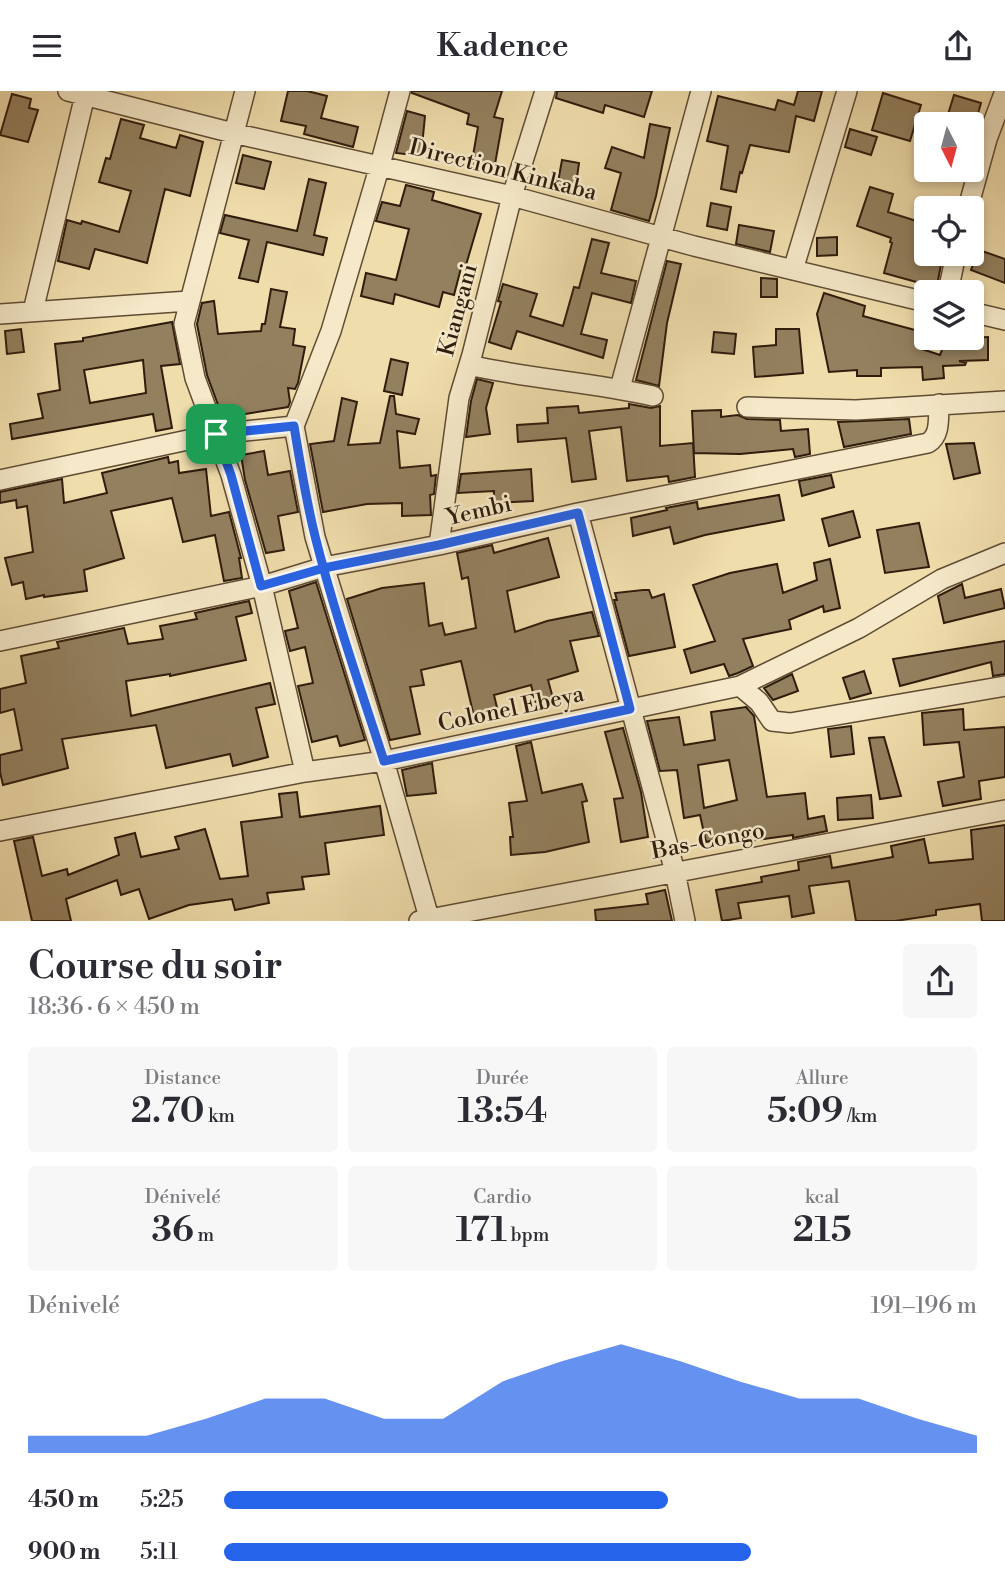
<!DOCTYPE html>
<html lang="fr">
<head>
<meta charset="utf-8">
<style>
	:root { --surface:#fff; --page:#f7f7f7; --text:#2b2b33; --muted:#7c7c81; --accent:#2563eb }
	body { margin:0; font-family:"Libre Bodoni",serif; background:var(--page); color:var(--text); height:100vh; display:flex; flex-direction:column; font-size:26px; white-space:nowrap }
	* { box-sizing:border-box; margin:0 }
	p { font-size:23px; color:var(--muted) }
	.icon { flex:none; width:38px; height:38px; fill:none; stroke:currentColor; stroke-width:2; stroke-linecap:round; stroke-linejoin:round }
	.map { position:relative; height:830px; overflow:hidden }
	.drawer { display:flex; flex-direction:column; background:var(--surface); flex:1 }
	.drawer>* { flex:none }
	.needle { width:46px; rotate:174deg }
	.controls { position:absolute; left:914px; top:21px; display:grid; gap:14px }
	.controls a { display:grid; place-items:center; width:70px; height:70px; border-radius:7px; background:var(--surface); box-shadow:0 4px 10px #0003; font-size:35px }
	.pin { position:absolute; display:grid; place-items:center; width:60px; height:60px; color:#fff; margin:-30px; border-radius:14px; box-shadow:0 4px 10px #0006 }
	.round { display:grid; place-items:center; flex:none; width:74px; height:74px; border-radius:7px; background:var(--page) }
	.headline { display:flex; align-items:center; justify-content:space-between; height:119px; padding:0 28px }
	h1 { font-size:38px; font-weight:600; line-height:52px }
	.figures { display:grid; grid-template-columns:repeat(3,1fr); gap:10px; height:119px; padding:7px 28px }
	.figures div { display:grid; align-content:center; border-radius:7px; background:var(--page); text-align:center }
	.figures b { font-size:35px; font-weight:600 }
	.figures small { font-size:19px; font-weight:400 }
	.figures p { font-size:19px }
	.chart { height:196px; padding:14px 28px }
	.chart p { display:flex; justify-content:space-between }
	.chart svg { width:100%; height:126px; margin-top:7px; fill:var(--accent); opacity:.7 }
	ul { padding:0 28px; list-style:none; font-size:23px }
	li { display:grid; grid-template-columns:112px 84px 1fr; align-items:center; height:52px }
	li i { height:18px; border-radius:9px; background:var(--accent) }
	header { display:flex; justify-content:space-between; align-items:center; height:91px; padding:0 28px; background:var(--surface); font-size:32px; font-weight:600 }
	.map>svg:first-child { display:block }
	.building { fill:#93805f; stroke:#2f1c0c; stroke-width:2; fill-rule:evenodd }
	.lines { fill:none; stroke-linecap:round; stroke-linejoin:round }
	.minor-casing { stroke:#5f4c34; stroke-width:22 }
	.minor { stroke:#f5e9c9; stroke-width:19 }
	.route-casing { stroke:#fff; stroke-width:14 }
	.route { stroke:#2563eb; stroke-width:9 }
	.labels { text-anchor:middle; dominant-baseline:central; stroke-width:5; stroke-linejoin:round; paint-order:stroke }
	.street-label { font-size:23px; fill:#2f1c0c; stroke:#f5e9c9 }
</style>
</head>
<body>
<header><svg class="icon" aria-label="menu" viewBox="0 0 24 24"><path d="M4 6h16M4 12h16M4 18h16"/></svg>Kadence<svg class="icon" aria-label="share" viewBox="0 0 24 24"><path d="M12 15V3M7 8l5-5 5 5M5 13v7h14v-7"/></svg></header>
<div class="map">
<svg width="1005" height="830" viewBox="0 0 1005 830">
	<rect width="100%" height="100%" fill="#f0ddac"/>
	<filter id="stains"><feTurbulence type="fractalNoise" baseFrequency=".00286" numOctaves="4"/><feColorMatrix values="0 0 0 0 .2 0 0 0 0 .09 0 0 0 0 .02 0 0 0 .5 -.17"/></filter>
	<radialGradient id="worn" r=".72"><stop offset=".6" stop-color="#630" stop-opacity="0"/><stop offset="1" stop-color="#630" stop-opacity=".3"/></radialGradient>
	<path class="building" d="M 288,0 L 307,0 L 327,5 L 321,27 L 358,36 L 353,56 L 304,43 L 306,35 L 281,30 Z
		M 412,0 L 502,0 L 494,26 L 503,28 L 494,79 L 471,76 L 478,36 L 467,33 L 469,23 L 412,2 Z
		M 557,0 L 652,0 L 644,26 L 605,14 L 603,22 L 556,7 Z
		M 798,0 L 822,0 L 814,30 L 796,25 L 789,61 L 750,54 L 742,82 L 740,81 L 736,101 L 721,98 L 728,55 L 707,50 L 718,5 L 775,19 L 778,9 L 794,14 Z
		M 883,2 L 921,14 L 910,50 L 872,39 Z
		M 12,3 L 31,8 L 29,17 L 38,19 L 28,51 L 0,44 Z
		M 954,4 L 981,12 L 975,33 L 945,33 Z
		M 407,20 L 425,25 L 421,65 L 396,62 Z
		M 121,28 L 144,34 L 140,47 L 176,57 L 180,44 L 203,51 L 190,105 L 165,98 L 147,172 L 95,158 L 89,178 L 58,170 L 67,129 L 81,133 L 82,130 L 119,141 L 131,100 L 99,91 L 106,67 L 110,68 Z
		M 650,33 L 670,37 L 656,105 L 649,130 L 611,119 L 621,82 L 605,77 L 612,56 L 644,67 Z
		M 850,38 L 877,46 L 871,64 L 845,56 Z
		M 243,64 L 271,71 L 264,98 L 236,92 Z
		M 562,69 L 579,72 L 575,100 L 557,97 Z
		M 309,88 L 326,92 L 314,144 L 327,147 L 323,164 L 267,151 L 258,191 L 239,187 L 249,149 L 220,142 L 225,124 L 297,140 Z
		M 406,94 L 434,101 L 432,109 L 481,123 L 466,174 L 462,173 L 454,204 L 443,201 L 439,216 L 395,203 L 393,213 L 361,205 L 366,182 L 396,189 L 409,138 L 376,130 L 382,111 L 400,115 Z
		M 870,96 L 893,103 L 888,121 L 926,133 L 926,164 L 942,168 L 936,200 L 919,196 L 920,192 L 884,182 L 892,152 L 890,151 L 891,147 L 857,135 Z
		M 711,112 L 731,116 L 727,139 L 707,135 Z
		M 739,134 L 774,140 L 770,161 L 736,153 Z
		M 837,146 L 837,164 L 817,165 L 817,147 Z
		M 592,148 L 609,152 L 601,182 L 636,190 L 631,212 L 592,202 L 581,243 L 607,249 L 603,267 L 517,240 L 511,258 L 489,251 L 501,211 L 498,210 L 503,193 L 537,203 L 530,225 L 563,235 L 574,196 L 579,197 Z
		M 979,159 L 1005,168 L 1005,192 L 971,179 Z
		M 667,170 L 681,173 L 667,232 L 659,295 L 636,289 Z
		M 761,187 L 777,188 L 777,206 L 761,206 Z
		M 271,198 L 287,201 L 280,236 L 295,238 L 293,254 L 305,256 L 298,292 L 295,298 L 288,297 L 290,311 L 288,316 L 239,324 L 240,328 L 224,330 L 207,284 L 197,233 L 202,212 L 214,210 L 218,243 L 261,240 L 262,233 L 265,233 Z
		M 824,202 L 865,215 L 863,225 L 926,242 L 922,258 L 940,264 L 946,248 L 988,246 L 988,269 L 959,270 L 966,272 L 965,274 L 943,275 L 944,287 L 923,289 L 922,276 L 881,277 L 881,285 L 857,285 L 857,279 L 829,281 L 817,223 Z
		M 172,231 L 180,273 L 161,275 L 172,337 L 156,340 L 153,323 L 12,348 L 10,333 L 43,327 L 38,303 L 60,299 L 55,253 L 83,250 L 83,247 ZM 143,269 L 146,302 L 90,312 L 84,279 Z
		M 21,238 L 24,261 L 7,263 L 5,240 Z
		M 776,238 L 799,238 L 803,282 L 755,286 L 753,256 L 776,254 Z
		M 714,241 L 736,243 L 734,263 L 712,261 Z
		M 391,268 L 408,272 L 402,304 L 384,300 Z
		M 477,288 L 493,292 L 486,317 L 490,343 L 466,346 L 471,310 Z
		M 390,305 L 394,305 L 396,323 L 419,328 L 415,343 L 397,340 L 400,377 L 430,374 L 431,385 L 436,384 L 434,403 L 430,404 L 431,424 L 402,425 L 402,412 L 367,413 L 323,421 L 310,353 L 334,350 L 342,307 L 357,311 L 348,354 L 380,352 Z
		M 629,313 L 651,317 L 660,315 L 660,355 L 693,352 L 695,386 L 669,391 L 668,385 L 627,390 L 621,336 L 589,340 L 596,388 L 572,391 L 566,347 L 518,351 L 517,334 L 548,332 L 547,317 L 578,315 L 579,322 L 629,317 Z
		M 721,319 L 721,326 L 738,324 L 747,328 L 780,329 L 781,340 L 808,338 L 810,363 L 795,366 L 793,358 L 740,363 L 694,362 L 692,320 Z
		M 909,328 L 911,343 L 844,356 L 838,331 Z
		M 974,352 L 980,382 L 954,388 L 946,353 Z
		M 264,360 L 268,384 L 290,380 L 298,421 L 278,425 L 284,459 L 266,462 L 245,389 L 241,364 Z
		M 168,366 L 169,372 L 178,370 L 179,382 L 206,378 L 211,425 L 229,421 L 241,467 L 239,467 L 242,487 L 224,490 L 215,444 L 183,451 L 172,407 L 111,420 L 124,467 L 84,479 L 87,500 L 44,506 L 44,504 L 26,508 L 23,491 L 12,494 L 5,467 L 33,461 L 27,415 L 17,417 L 16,409 L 0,412 L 0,401 L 62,388 L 64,412 L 107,402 L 102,382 Z
		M 531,378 L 533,410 L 494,412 L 494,400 L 458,402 L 461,383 Z
		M 831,384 L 834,396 L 802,405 L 799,390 Z
		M 779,404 L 784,429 L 705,444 L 674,453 L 670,436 L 633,445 L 631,427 L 667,419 L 666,417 L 697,411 L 698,418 Z
		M 853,420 L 860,446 L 829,455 L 822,428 Z
		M 919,432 L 929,476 L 885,482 L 877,439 Z
		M 548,447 L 559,486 L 507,500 L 515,541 L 547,530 L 592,521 L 599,545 L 570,550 L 578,580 L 548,589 L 554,611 L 537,616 L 531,594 L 494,604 L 499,625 L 475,630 L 461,570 L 421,579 L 424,594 L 410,596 L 420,643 L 390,649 L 347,508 L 382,497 L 424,492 L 429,535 L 442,532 L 445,544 L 476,537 L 468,486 L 462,488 L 457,462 L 492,454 L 494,462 Z
		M 830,468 L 840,517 L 824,521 L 823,515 L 789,529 L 791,538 L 743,548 L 753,575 L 738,582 L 729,585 L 724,573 L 691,582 L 684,559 L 715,550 L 693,494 L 730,482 L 777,473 L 783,502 L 817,489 L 814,472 Z
		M 316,491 L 365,649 L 340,655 L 337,645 L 312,651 L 298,595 L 313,592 L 305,556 L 290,560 L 285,540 L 298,537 L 289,500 Z
		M 962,493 L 965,507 L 1001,498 L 1005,517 L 944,532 L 938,505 Z
		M 643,499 L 649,499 L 652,507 L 664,503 L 675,556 L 629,565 L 614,509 L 617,509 L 615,502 Z
		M 249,510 L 252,522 L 236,526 L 246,569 L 170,585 L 170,583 L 126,590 L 131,625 L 270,592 L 275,613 L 256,617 L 268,666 L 233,675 L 230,663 L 166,677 L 156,634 L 62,648 L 68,677 L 3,694 L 0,681 L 0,664 L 22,659 L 14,618 L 0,622 L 0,598 L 26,592 L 21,565 L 59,557 L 57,551 L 124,537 L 128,553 L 163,548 L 160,535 L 197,528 L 195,522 Z
		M 1005,550 L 1005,583 L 993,585 L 991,571 L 900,595 L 893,568 Z
		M 864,580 L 871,602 L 850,608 L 843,587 Z
		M 792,583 L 798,600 L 773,609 L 764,597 Z
		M 746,616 L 754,625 L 767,706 L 805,702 L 808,728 L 824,725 L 827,740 L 793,747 L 793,744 L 734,752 L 733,745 L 706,751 L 700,724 L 684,727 L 677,679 L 660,680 L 647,630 L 679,626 L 684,654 L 715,649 L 711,621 ZM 729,669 L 737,709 L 704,717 L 698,674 Z
		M 963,618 L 964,639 L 1005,636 L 1005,686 L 979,690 L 981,708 L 943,715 L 938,691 L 964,686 L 959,651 L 924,654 L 922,622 Z
		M 851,635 L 854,663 L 831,666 L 828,638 Z
		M 623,637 L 641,701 L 648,746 L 621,751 L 614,708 L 623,707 L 605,641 Z
		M 884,646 L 901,705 L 880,708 L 869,647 Z
		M 531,651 L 542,702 L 582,693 L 587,710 L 582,711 L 589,751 L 545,761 L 511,764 L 510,746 L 513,746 L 509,712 L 527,710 L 516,655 Z
		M 432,672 L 436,702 L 407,705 L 402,679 Z
		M 297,701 L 300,726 L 380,715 L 384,744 L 325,752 L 329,783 L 302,786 L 304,798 L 267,802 L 269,812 L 235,819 L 232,808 L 189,814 L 149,828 L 139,798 L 121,804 L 117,789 L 66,808 L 71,830 L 32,830 L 14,750 L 33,746 L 42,785 L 67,778 L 68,784 L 119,764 L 115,747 L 135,742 L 141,766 L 179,758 L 175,746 L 205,738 L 220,788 L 248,785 L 241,731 L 282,726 L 279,703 Z
		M 871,704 L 873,727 L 838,729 L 837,707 Z
		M 1005,734 L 1005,830 L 982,830 L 980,813 L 936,819 L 936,824 L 895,830 L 856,830 L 849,790 L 809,795 L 814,822 L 792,826 L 789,805 L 738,812 L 741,827 L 722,830 L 716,799 L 762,791 L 761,786 L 799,779 L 798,771 L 830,765 L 832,777 L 893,766 L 891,755 L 924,748 L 929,772 L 973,768 L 971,739 Z
		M 665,799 L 672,830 L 596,830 L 595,819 L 648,813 L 646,803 Z"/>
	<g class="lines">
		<defs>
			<path id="minor" d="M 68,0 L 233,42 L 512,105 L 694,155 L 926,211
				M 245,0 L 184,233 L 195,287 L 231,384 L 262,495 L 305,681
				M 968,117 L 987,48 L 1005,0
				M 793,179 L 847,0
				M 948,201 L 956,163
				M 33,220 L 86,0
				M 971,221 L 1005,229
				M 0,223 L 189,210
				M 469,274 C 529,288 592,291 653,305
				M 620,297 L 701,0
				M 747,316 L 856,319 L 1005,310
				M 294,335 L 315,446 L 384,670 L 430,830
				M 294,335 L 331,240 L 380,74 L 400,0
				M 0,389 L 216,343 L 294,335
				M 578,422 L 675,781 L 685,830
				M 439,454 L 459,307 L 472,264 L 512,105 L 545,0
				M 0,550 L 262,495 L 324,476 L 439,454 L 578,422 L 928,352 C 941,344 938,327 939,313
				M 740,595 L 759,611 L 772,630 L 790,632 L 1005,595
				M 0,740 L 305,681 L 384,670 L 740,595 L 859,537 L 942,488 L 1005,462
				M 419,830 L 1005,719"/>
		</defs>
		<use href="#minor" class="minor-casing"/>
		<use href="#minor" class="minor"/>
	</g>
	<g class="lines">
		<defs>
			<path id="route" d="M 216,343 L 294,335 C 300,372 306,409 315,445 C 334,521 360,596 384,670 L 630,618 L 578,422 L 439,454 L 324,477 L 261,495 L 231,384 L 216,343"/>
		</defs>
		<use href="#route" class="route-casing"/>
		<use href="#route" class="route"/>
	</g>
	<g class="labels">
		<g class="street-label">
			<text transform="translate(503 79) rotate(14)">Direction Kinkaba</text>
			<text transform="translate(458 219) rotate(-75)">Kiangani</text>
			<text transform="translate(479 420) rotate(-13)">Yembi</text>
			<text transform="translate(511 618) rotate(-12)">Colonel Ebeya</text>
			<text transform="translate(708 750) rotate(-11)">Bas-Congo</text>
		</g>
	</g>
	<rect width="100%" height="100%" filter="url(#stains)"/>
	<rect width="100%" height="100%" fill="url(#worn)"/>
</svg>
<div class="controls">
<a><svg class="needle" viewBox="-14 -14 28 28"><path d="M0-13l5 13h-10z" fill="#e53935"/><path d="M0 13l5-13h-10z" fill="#7c7c81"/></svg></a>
<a><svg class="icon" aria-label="locate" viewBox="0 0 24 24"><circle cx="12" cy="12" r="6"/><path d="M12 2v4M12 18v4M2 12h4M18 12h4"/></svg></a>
<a><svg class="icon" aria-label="layers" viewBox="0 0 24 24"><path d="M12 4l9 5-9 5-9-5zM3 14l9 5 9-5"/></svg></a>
</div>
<div class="pin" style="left:216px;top:343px;background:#1e9e55"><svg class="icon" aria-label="arrive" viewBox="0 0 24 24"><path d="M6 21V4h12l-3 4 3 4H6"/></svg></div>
</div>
<section class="drawer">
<div class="headline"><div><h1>Course du soir</h1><p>18:36 · 6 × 450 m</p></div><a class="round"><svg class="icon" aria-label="share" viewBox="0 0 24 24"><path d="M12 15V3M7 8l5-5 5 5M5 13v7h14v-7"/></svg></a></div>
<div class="figures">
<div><p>Distance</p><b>2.70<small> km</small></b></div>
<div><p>Durée</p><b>13:54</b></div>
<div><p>Allure</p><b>5:09<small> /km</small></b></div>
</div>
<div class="figures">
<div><p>Dénivelé</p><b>36<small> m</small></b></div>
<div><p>Cardio</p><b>171<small> bpm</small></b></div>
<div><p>kcal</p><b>215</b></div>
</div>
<div class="chart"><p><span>Dénivelé</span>191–196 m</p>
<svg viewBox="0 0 160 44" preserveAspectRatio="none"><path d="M0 44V38L10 38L20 38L30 32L40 25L50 25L60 32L70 32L80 19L90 12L100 6L110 12L120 19L130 25L140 25L150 32L160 38V44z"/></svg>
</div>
<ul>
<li><b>450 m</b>5:25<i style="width:59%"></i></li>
<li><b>900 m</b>5:11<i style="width:70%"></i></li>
</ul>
</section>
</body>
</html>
